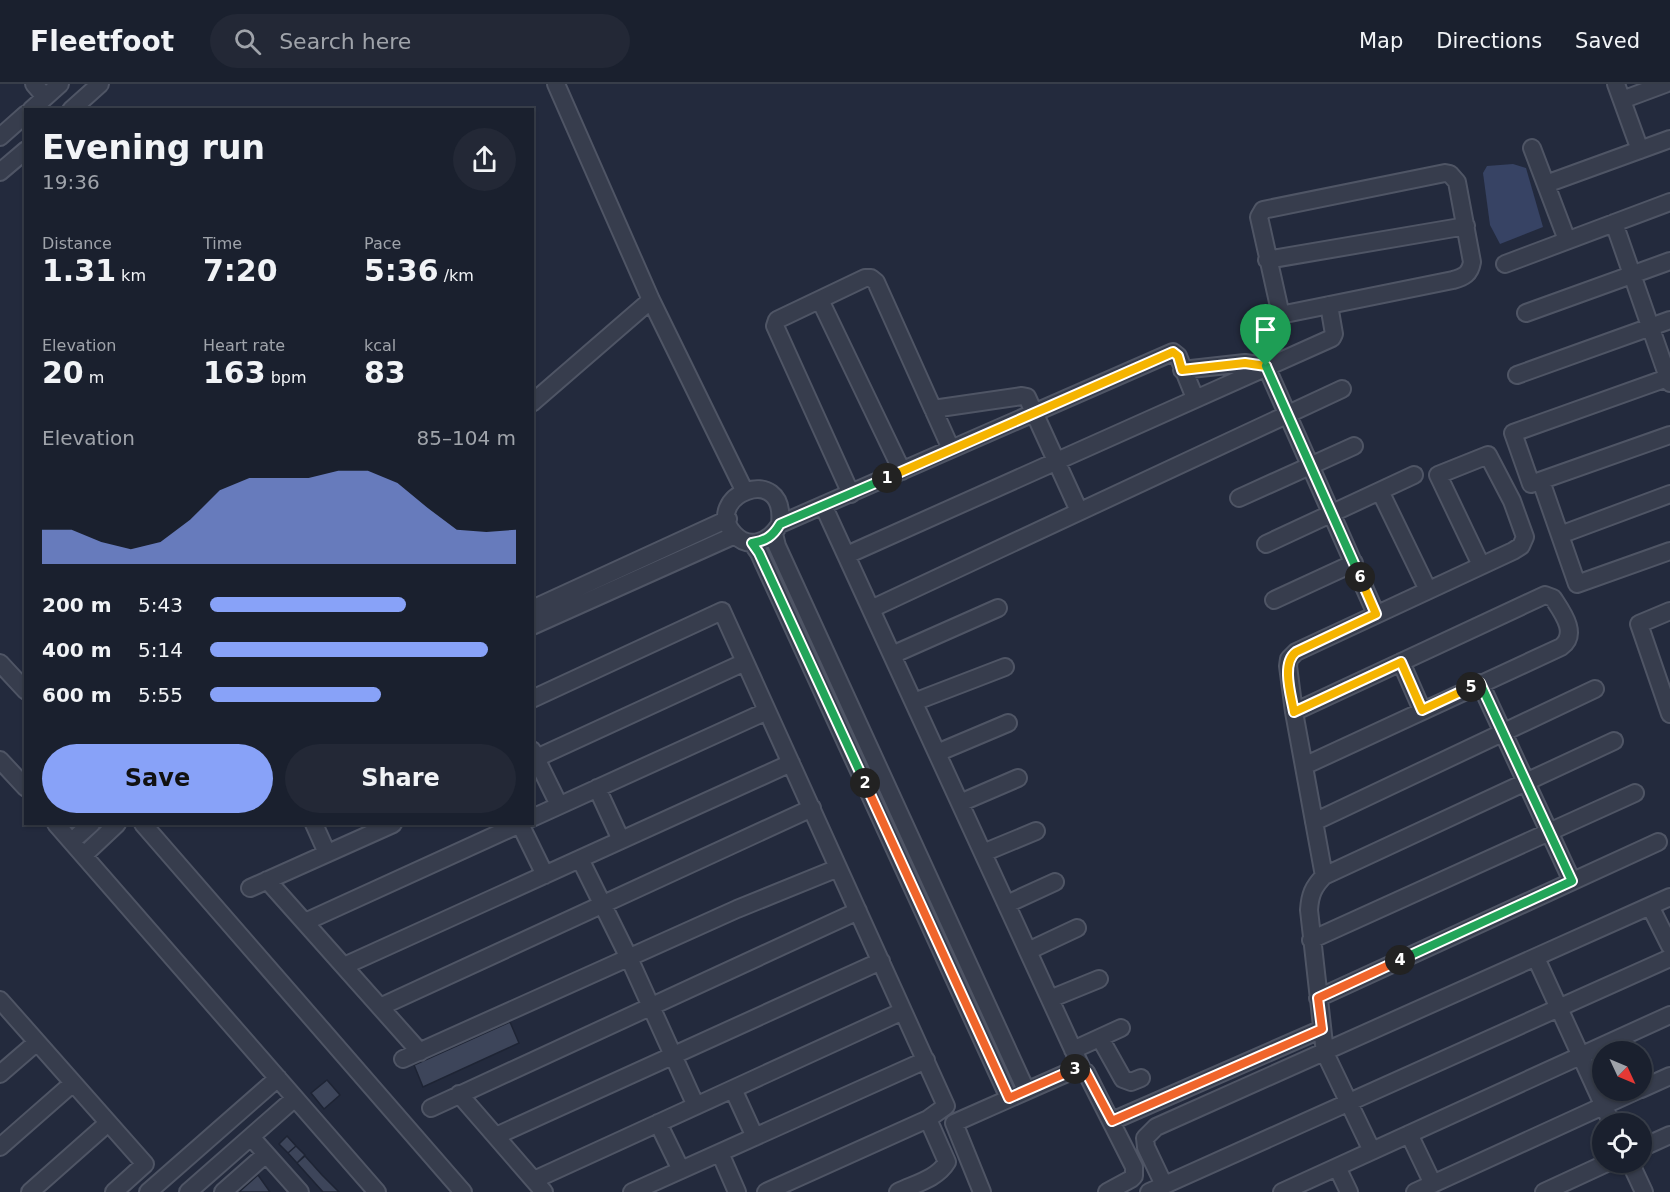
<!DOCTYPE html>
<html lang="en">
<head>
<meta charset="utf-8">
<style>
	:root { --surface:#1a202e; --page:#232836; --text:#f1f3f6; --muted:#9fa3aa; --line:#383e4a; --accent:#88a2f8 }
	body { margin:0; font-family:"DejaVu Sans",sans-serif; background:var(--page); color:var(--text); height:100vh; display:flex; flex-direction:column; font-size:22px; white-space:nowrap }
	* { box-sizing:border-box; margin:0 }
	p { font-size:20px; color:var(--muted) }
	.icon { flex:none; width:33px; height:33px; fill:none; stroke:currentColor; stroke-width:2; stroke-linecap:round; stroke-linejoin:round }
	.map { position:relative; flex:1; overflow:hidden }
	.sheet { position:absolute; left:24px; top:24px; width:510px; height:717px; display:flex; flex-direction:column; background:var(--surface); border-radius:0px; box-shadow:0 2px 4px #0004,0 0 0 2px var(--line) }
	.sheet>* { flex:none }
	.needle { width:39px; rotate:134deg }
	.tools { position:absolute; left:1592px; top:957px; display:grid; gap:12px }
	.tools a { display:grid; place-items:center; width:60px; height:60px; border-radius:50%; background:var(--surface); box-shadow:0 2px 4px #0004,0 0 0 2px var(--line); font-size:30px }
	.pin { position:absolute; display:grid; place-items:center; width:51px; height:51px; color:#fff; margin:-62px -26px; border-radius:50% 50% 50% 0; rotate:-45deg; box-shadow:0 0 6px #0007 }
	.pin .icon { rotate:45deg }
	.km { position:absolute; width:30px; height:30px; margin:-15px; border-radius:50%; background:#222; color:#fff; font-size:16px; line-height:30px; text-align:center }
	.round { display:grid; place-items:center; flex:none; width:63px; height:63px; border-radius:32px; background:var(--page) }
	.head { display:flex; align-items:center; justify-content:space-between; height:102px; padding:0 18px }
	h1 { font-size:33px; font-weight:700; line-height:45px }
	.metrics { display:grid; grid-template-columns:repeat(3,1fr); gap:9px; height:102px; padding:6px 18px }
	.metrics div { display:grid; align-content:center }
	.metrics b { font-size:30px; font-weight:700 }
	.metrics small { font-size:16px; font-weight:400 }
	.metrics p { font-size:16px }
	.chart { height:168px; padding:12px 18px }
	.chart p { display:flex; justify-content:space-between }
	.chart svg { width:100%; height:108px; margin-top:6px; fill:var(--accent); opacity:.7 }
	.cta { display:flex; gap:12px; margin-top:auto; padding:12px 18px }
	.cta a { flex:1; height:69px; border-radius:36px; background:var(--accent); color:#111; font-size:24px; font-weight:700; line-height:69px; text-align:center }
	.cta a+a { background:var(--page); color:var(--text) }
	ul { padding:0 18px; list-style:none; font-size:20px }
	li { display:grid; grid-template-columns:96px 72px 1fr; align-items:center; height:45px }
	li i { height:15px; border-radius:8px; background:var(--accent) }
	header { display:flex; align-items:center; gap:36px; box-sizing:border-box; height:84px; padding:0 30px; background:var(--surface); border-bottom:2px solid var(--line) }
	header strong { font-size:28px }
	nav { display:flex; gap:33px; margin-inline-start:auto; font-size:21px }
	.search { width:420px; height:54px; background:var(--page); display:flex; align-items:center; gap:15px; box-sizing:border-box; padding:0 21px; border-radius:33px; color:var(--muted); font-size:22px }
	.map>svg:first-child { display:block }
	.water { fill:#374364 }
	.building { fill:#3d455a; stroke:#1e2434; stroke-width:1.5 }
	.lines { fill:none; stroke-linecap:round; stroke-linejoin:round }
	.street-casing { stroke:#4f5565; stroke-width:20 }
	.street { stroke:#373d4d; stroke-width:16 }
	.split-1-casing { stroke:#fff; stroke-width:12 }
	.split-2-casing { stroke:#fff; stroke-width:12 }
	.split-3-casing { stroke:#fff; stroke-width:12 }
	.split-4-casing { stroke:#fff; stroke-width:12 }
	.split-5-casing { stroke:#fff; stroke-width:12 }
	.split-6-casing { stroke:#fff; stroke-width:12 }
	.split-7-casing { stroke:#fff; stroke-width:12 }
	.split-1 { stroke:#f5b400; stroke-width:8 }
	.split-2 { stroke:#22a559; stroke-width:8 }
	.split-3 { stroke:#f0652b; stroke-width:8 }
	.split-4 { stroke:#f0652b; stroke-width:8 }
	.split-5 { stroke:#22a559; stroke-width:8 }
	.split-6 { stroke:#f5b400; stroke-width:8 }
	.split-7 { stroke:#22a559; stroke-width:8 }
</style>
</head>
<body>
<header>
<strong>Fleetfoot</strong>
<div class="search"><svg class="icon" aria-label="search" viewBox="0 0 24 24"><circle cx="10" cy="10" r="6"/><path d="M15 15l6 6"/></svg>Search here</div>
<nav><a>Map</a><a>Directions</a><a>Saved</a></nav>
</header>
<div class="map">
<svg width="1670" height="1108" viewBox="0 0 1670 1108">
	<rect width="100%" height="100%" fill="#232a3d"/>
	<path class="water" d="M 1513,80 L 1526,84 L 1543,143 L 1500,160 L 1490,141 L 1483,89 L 1487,82 Z"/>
	<path class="building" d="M 510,938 L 519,959 L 423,1003 L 414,981 Z
		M 327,996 L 340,1011 L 324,1025 L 311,1009 Z
		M 287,1052 L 296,1062 L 288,1069 L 279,1060 Z
		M 296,1062 L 305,1071 L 297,1079 L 288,1069 Z
		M 305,1072 L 322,1091 L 339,1108 L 323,1108 L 297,1079 Z
		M 258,1091 L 270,1108 L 239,1108 Z"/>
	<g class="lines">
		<defs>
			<path id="street" d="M 34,0 L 45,13
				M 556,0 L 651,216 L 744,406
				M 1616,0 L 1640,66
				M 1622,16 L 1665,0
				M 31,26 L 60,0
				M 71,26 L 100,0
				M 0,53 L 26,30
				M 1532,64 L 1567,156
				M 0,88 L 26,66
				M 1445,89 L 1450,90 L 1457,98 L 1472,178 C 1470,190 1464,193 1453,196 L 1285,230 L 1280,227 L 1259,133 L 1263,126 Z
				M 1546,100 L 1670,55
				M 1614,139 L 1670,299
				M 1267,176 L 1466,142
				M 1505,180 L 1670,118
				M 820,216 L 902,387
				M 1526,229 L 1670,177
				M 1182,286 L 1245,279 L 1266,282 L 1376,530
				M 1517,291 L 1670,236
				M 1670,293 L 1513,349 L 1531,400 L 1670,351
				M 532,319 L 651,216
				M 933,325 L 1022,312 L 1027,313 L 1079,427
				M 1541,397 L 1577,500 L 1670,467
				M 1380,407 L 1428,506
				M 851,410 L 775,242 L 777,236 L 865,194 L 871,194 L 876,198 L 951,365
				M 1239,414 L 1354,362
				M 823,421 L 1082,985
				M 780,440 C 787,376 700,413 734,450 C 750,467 770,457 780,440 L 1173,268 L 1178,272 L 1195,314
				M 774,450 L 777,462 L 1026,1006
				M 1560,451 L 1670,410
				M 752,459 L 759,469 L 1009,1014
				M 1266,460 L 1414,391
				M 847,471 L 1332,254 L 1334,250 L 1329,221
				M 1274,516 L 1354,479
				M 532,525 L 728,435
				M 871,525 L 1342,305
				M 1670,527 L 1639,540 L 1670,630
				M 532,542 L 735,451
				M 892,571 L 998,524
				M 1401,578 L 1422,626
				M 0,579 L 26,607
				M 1480,599 L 1572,797
				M 532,615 L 722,527 L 946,1022 L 928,1035 L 766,1108
				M 914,618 L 1005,583
				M 1294,628 L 1545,511 L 1553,514 C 1562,528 1579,550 1561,563 L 1304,682
				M 532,666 L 559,721
				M 937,669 L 1008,639
				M 0,676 L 26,704
				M 532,676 L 745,578
				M 597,704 L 621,756
				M 960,719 L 1018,694
				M 532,734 L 767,627
				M 1314,738 L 1595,605
				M 56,740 L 377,1108
				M 143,740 L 463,1108
				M 314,740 L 327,769
				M 520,740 L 545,791
				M 72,757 L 91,740
				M 983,769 L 1036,747
				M 84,771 L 117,740
				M 580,775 L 629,874 L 696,1022
				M 1324,792 L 1294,628 L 1288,582 L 1289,575 L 1296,568 L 1513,467 L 1521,462 L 1525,453 L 1512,417 L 1488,371 L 1438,391 L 1481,481
				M 267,796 L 420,968
				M 250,804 L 393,740
				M 1007,820 L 1055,798
				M 1650,822 L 1670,862
				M 305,838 L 520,740
				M 1311,856 L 1635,709
				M 1028,867 L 1077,844
				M 1536,874 L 1612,1040
				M 344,882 L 791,679
				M 1318,914 L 1658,758
				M 1050,915 L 1099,895
				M 0,916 L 145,1080 L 114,1108
				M 380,923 L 812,724
				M 1100,954 L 1123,995 L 1131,998 L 1141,994
				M 1073,966 L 1121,944
				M 403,975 L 737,825 L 838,784
				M 0,990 L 37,958
				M 733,1005 L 755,1053
				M 1641,1005 L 1670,992
				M 459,1010 L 544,1108
				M 431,1024 L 858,827
				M 1112,1037 L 1322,945
				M 658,1039 L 681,1086
				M 1409,1050 L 1433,1100
				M 496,1052 L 881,877
				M 251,1053 L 300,1108
				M 0,1063 L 73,999
				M 1641,1064 L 1670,1051
				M 1372,1067 L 1325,969 L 1309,826 C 1310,811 1313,803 1324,792 L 1614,657
				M 720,1069 L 737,1108
				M 1630,1078 L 1644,1108
				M 1337,1083 L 1349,1108
				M 534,1096 L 903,927
				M 1164,1101 L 1146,1063 L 1145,1054 L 1156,1043 L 1670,813
				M 30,1108 L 108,1039
				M 148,1108 L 278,994
				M 188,1108 L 295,1014
				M 223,1108 L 266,1070
				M 632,1108 L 926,976
				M 898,1108 C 914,1100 937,1095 947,1078 L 928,1035
				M 982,1108 L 954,1039 L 1076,985 L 1086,988 L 1134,1083 L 1134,1092 L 1131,1095 L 1107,1108
				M 1149,1108 L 1670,874
				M 1282,1108 L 1670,931
				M 1415,1108 L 1638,1006
				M 1544,1108 L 1609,1078"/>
		</defs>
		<use href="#street" class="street-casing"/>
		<use href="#street" class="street"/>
	</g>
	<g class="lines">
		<defs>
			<path id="split-1" d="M 887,394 L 1173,268 L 1178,272 L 1182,286 L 1245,279 L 1266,282"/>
			<path id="split-2" d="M 865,699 L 759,469 L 752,459 C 766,457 773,452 780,440 L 887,394"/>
			<path id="split-3" d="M 865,699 L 1009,1014 L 1075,985"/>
			<path id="split-4" d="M 1075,985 L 1082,985 L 1086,988 L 1112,1037 L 1322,945 L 1318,914 L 1400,876"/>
			<path id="split-5" d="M 1400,876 L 1572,797 L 1480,599 L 1471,603"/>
			<path id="split-6" d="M 1360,493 L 1376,530 L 1296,568 C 1281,579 1291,611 1294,628 L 1401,578 L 1422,626 L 1471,603"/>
			<path id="split-7" d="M 1266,282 L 1360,493"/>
		</defs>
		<use href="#split-1" class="split-1-casing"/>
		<use href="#split-2" class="split-2-casing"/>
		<use href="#split-3" class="split-3-casing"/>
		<use href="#split-4" class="split-4-casing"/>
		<use href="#split-5" class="split-5-casing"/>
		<use href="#split-6" class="split-6-casing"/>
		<use href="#split-7" class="split-7-casing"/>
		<use href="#split-1" class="split-1"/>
		<use href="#split-2" class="split-2"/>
		<use href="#split-3" class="split-3"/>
		<use href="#split-4" class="split-4"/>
		<use href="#split-5" class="split-5"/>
		<use href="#split-6" class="split-6"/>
		<use href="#split-7" class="split-7"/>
	</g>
</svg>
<div class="tools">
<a><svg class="needle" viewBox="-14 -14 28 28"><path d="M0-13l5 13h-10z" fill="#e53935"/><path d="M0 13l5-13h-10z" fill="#9fa3aa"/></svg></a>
<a><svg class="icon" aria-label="locate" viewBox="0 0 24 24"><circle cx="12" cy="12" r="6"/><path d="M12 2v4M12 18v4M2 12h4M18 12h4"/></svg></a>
</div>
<div class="pin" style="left:1266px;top:282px;background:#1e9e55"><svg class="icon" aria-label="arrive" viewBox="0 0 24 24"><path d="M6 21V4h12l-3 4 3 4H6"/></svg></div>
<b class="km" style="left:887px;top:394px">1</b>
<b class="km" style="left:865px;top:699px">2</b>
<b class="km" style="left:1075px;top:985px">3</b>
<b class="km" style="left:1400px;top:876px">4</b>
<b class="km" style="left:1471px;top:603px">5</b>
<b class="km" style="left:1360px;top:493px">6</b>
<section class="sheet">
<div class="head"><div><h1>Evening run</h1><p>19:36</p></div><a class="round"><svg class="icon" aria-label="share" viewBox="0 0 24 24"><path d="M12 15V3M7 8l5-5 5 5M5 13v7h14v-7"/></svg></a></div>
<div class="metrics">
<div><p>Distance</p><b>1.31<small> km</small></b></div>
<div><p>Time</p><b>7:20</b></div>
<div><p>Pace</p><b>5:36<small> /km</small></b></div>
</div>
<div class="metrics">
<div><p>Elevation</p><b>20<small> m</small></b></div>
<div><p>Heart rate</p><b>163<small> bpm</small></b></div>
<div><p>kcal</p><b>83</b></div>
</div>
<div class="chart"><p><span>Elevation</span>85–104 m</p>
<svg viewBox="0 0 160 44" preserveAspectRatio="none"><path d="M0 44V30L10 30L20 35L30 38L40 35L50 26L60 14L70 9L80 9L90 9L100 6L110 6L120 11L130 21L140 30L150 31L160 30V44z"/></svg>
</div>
<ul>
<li><b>200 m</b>5:43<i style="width:64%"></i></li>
<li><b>400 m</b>5:14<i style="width:91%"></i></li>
<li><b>600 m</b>5:55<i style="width:56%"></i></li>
</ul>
<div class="cta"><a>Save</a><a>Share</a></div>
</section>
</div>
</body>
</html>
